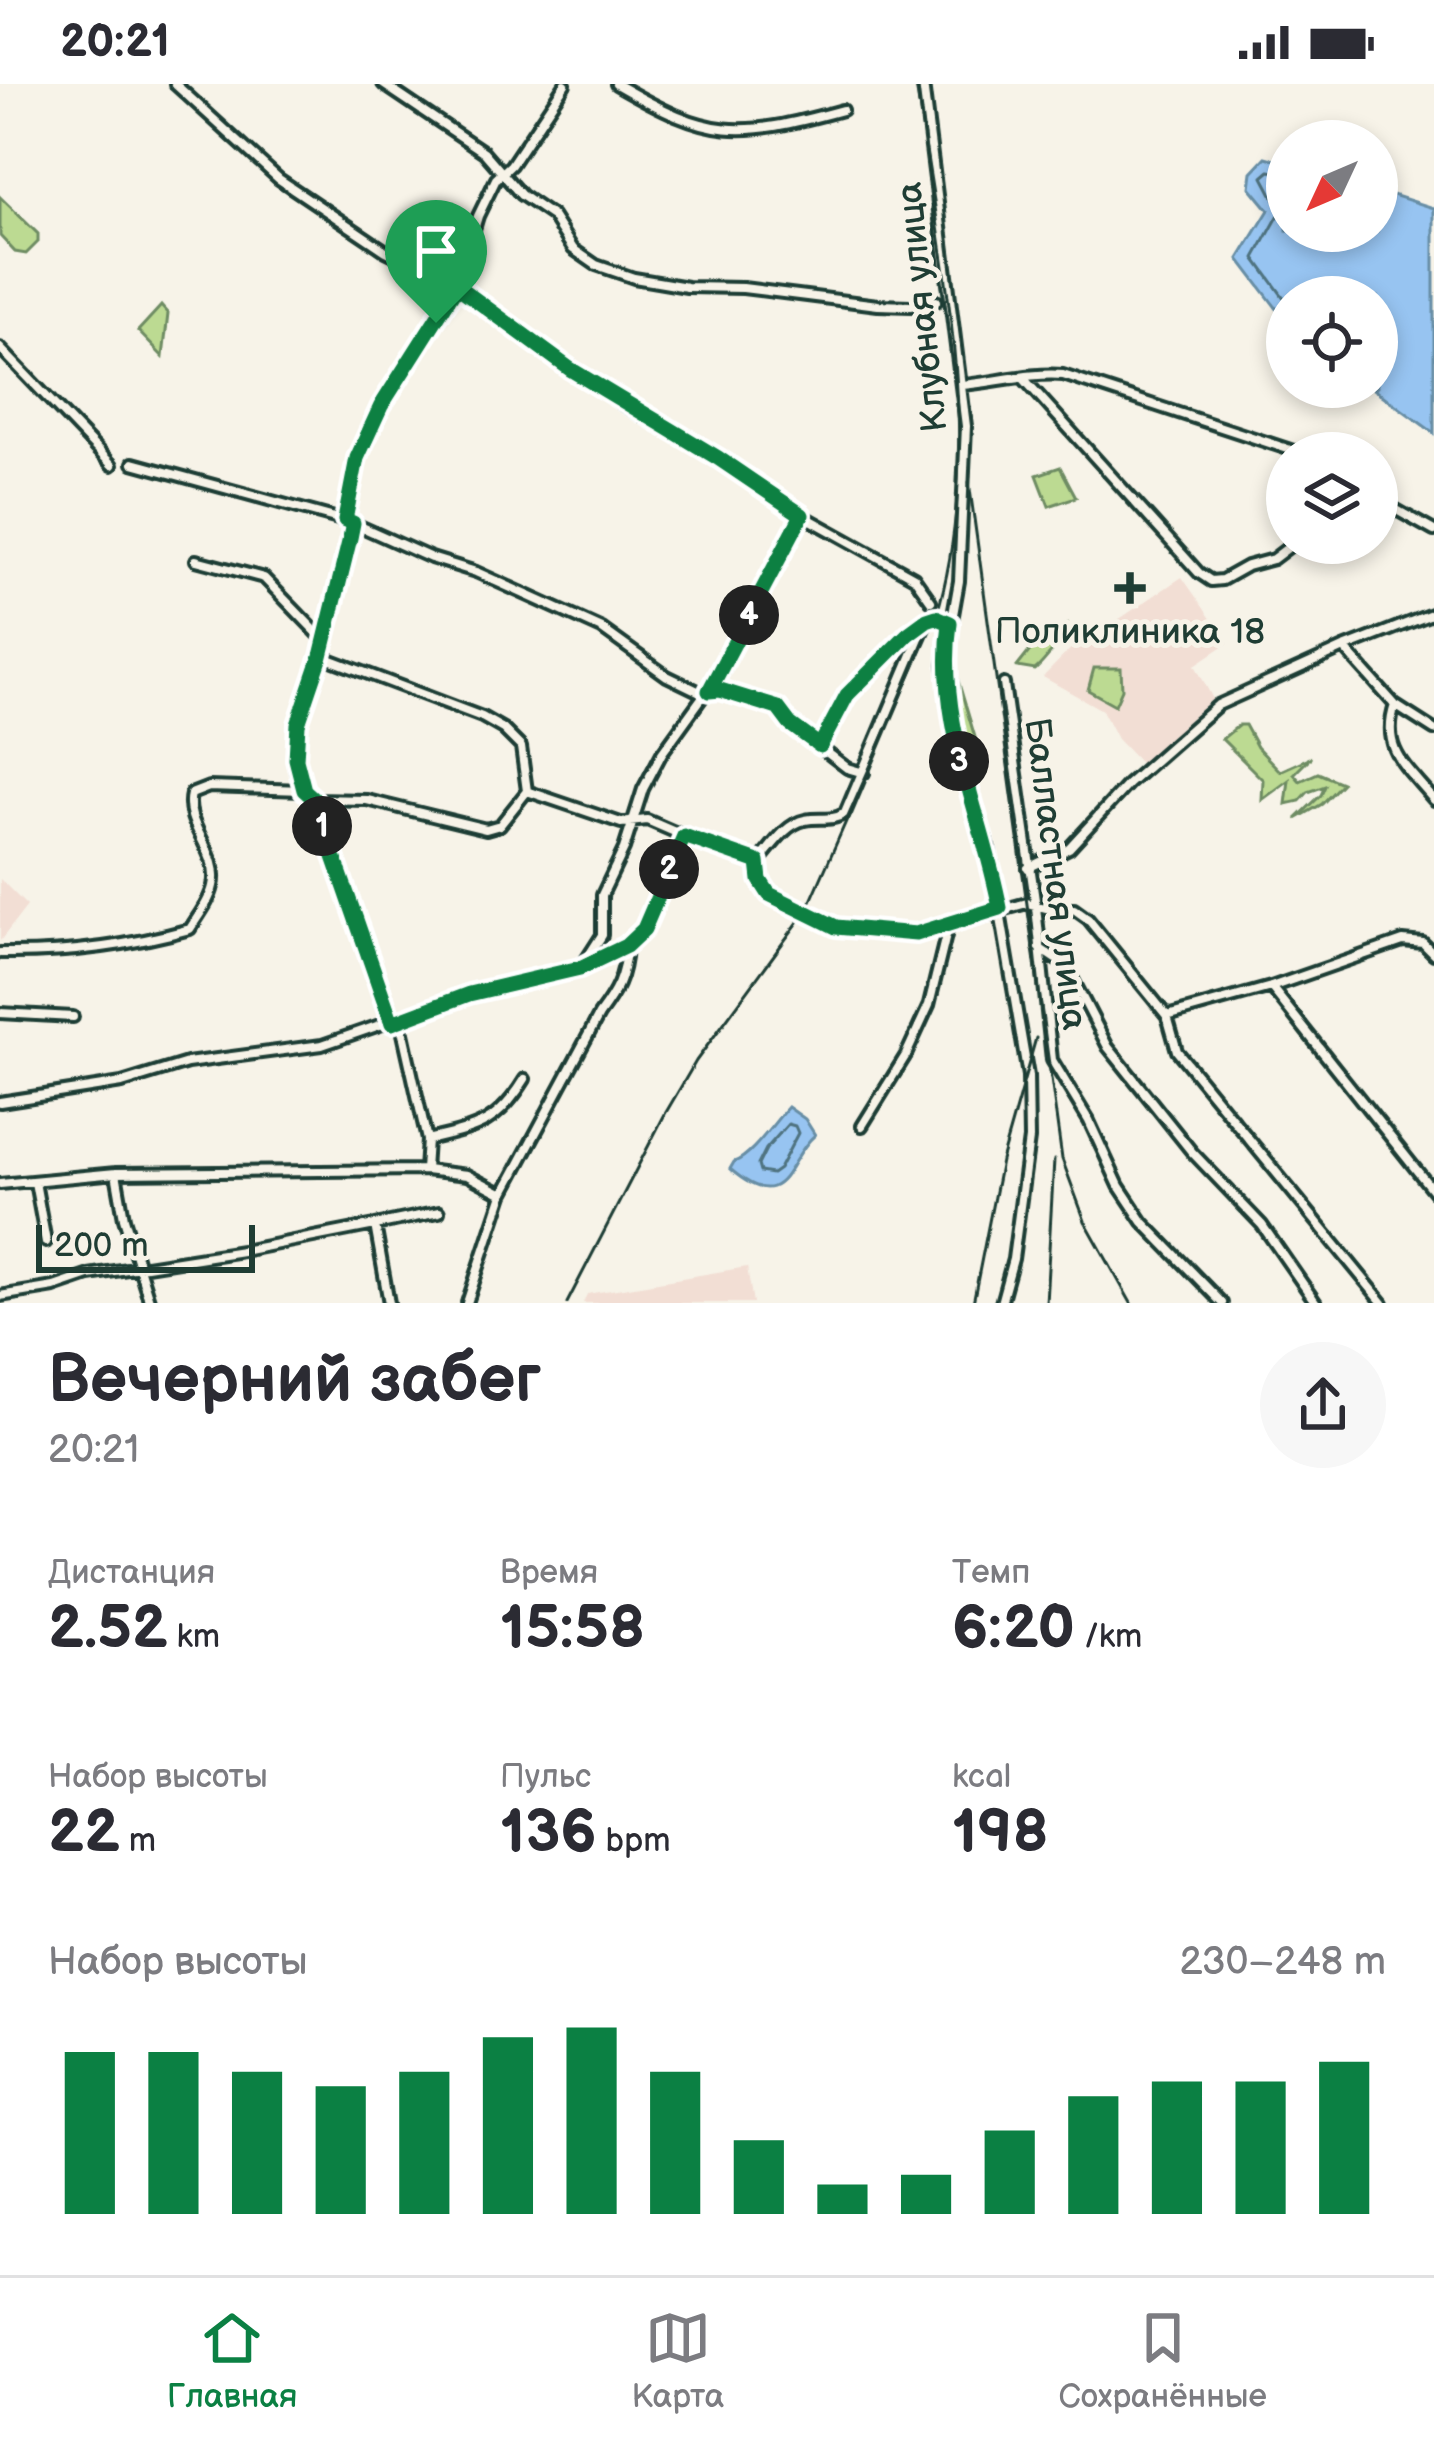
<!DOCTYPE html>
<html lang="ru">
<head>
<meta charset="utf-8">
<style>
	:root { --surface:#fff; --page:#f7f7f7; --text:#2b2b33; --muted:#7c7c81; --line:#e1e1e2; --accent:#0b8043 }
	body { margin:0; font-family:"Balsamiq Sans",sans-serif; background:var(--page); color:var(--text); height:100vh; display:flex; flex-direction:column; font-size:45px; white-space:nowrap }
	* { box-sizing:border-box; margin:0 }
	p { font-size:39px; color:var(--muted) }
	.icon { flex:none; width:66px; height:66px; fill:none; stroke:currentColor; stroke-width:2; stroke-linecap:round; stroke-linejoin:round }
	.map { position:relative; height:1219px; overflow:hidden }
	.details { display:flex; flex-direction:column; background:var(--surface); flex:1 }
	.details>* { flex:none }
	.needle { width:78px; rotate:226deg }
	.buttons { position:absolute; left:1266px; top:36px; display:grid; gap:24px }
	.buttons a { display:grid; place-items:center; width:132px; height:132px; border-radius:50%; background:var(--surface); box-shadow:0 6px 18px #0003; font-size:60px }
	.scale { position:absolute; left:36px; bottom:30px; width:219px; box-sizing:border-box; padding-left:12px; border:6px solid #1f3d34; border-top:0; font-size:33px; line-height:42px; white-space:nowrap; color:#1f3d34; -webkit-text-stroke:9px #f7f3e8; paint-order:stroke }
	.pin { position:absolute; display:grid; place-items:center; width:102px; height:102px; color:#fff; margin:-123px -51px; border-radius:50% 50% 50% 0; rotate:-45deg; box-shadow:0 0 12px #0007 }
	.pin .icon { rotate:45deg }
	.km { position:absolute; width:60px; height:60px; margin:-30px; border-radius:50%; background:#222; color:#fff; font-size:33px; line-height:60px; text-align:center }
	.round { display:grid; place-items:center; flex:none; width:126px; height:126px; border-radius:63px; background:var(--page) }
	.head { display:flex; align-items:center; justify-content:space-between; height:204px; padding:0 48px }
	h1 { font-size:66px; font-weight:700; line-height:90px }
	.stats { display:grid; grid-template-columns:repeat(3,1fr); gap:18px; height:204px; padding:12px 48px }
	.stats div { display:grid; align-content:center }
	.stats b { font-size:60px; font-weight:700 }
	.stats small { font-size:33px; font-weight:400 }
	.stats p { font-size:33px }
	.chart { height:336px; padding:24px 48px }
	.chart p { display:flex; justify-content:space-between }
	.chart svg { width:100%; height:216px; margin-top:12px; stroke:var(--accent); stroke-width:6 }
	.status { display:flex; justify-content:space-between; align-items:center; height:84px; padding:0 60px; background:var(--surface); direction:ltr }
	.status svg { height:33px; fill:currentColor }
	.menu { display:flex; justify-content:space-around; align-items:center; height:168px; border-top:3px solid var(--line); background:var(--surface); font-size:33px; color:var(--muted) }
	.menu a { display:grid; justify-items:center; gap:6px }
	.menu .current { color:var(--accent) }
	.map>svg:first-child { display:block }
	.built { fill:#f2ded4 }
	.green { fill:#bcda92; stroke:#6e8c63; stroke-width:3 }
	.water { fill:#97c4f1; stroke:#678ea5; stroke-width:3 }
	.lines { fill:none; stroke-linecap:round; stroke-linejoin:round }
	.shore { stroke:#4f7380; stroke-width:3 }
	.minor-casing { stroke:#1f3d34; stroke-width:16 }
	.minor { stroke:#f7f3e8; stroke-width:8 }
	.rail { stroke:#1f3d34; stroke-width:3 }
	.route-casing { stroke:#fff; stroke-width:24 }
	.route { stroke:#0b8043; stroke-width:15 }
	.poi-dot { fill:#1f3d34; stroke:#f7f3e8; stroke-width:4.5 }
	.labels { text-anchor:middle; dominant-baseline:central; stroke-width:10; stroke-linejoin:round; paint-order:stroke }
	.street-label { font-size:36px; fill:#1f3d34; stroke:#f7f3e8 }
	.poi-label { font-size:36px; fill:#1f3d34; stroke:#f7f3e8 }
</style>
</head>
<body>
<div class="status"><b>20:21</b><svg viewBox="0 0 49 12"><path d="M0 12V9h3v3zM5 12V6h3v6zM10 12V3h3v9zM15 12V0h3v12zM26 1h20v11H26zM47 4h2v5h-2z"/></svg></div>
<div class="map">
<svg width="1434" height="1219" viewBox="0 0 1434 1219">
	<rect width="100%" height="100%" fill="#f7f3e8"/>
	<filter id="ink" filterUnits="userSpaceOnUse"><feTurbulence type="fractalNoise" baseFrequency=".00833" numOctaves="2"/><feDisplacementMap in="SourceGraphic" scale="24" xChannelSelector="R" yChannelSelector="G"/><feConvolveMatrix kernelMatrix="1 2 1 2 8 2 1 2 1" color-interpolation-filters="sRGB"/></filter>
	<g filter="url(#ink)">
		<path class="built" d="M 1182,493 L 1228,559 L 1195,581 L 1213,615 L 1140,679 L 1117,655 L 1102,626 L 1043,593 L 1091,544 L 1100,548 Z
			M 0,795 L 27,822 L 0,857 Z
			M 747,1183 L 753,1219 L 583,1219 L 587,1210 Z"/>
		<path class="green" d="M 0,113 L 38,150 L 38,158 L 26,170 L 15,168 L 0,152 Z
			M 161,222 L 168,230 L 163,273 L 138,247 Z
			M 1060,383 L 1076,413 L 1049,422 L 1037,391 Z
			M 1067,541 L 1067,555 C 1052,563 1048,575 1035,586 L 1017,583 L 1040,554 Z
			M 950,570 L 980,670 L 967,673 L 955,626 Z
			M 1094,584 L 1121,584 L 1122,605 L 1115,621 L 1088,606 Z
			M 1239,641 L 1245,641 L 1257,663 L 1280,687 L 1311,673 L 1294,690 L 1300,697 L 1318,689 L 1342,699 L 1322,720 L 1296,735 L 1321,711 L 1325,702 L 1308,708 L 1300,717 L 1286,720 L 1289,696 L 1262,716 L 1263,696 L 1222,655 Z"/>
		<path class="water" d="M 1266,73 L 1287,79 L 1287,147 L 1377,147 L 1377,106 L 1434,124 L 1434,349 L 1371,303 L 1377,303 L 1377,213 L 1287,213 L 1287,238 L 1239,175 L 1269,126 L 1250,103 L 1252,88 Z
			M 788,1023 L 805,1035 L 815,1051 C 785,1076 787,1134 730,1085 L 734,1078 C 752,1072 773,1039 788,1023 Z"/>
		<g class="lines">
			<path class="shore" d="M 1287,90 L 1270,87 L 1263,93 L 1281,127 L 1255,174 L 1287,218
				M 788,1040 L 795,1042 L 798,1049 L 779,1085 L 772,1090 L 760,1088 L 758,1081 L 766,1065 Z"/>
			<defs>
				<path id="minor" d="M 175,0 L 279,95 L 386,167 L 457,202 L 624,321 L 718,374 L 802,431 L 914,493 L 931,517
					M 383,0 L 484,68 L 521,111 L 552,132 L 573,165 L 596,181 L 634,194 L 687,203 L 743,204 L 878,221 L 911,222 L 936,217
					M 616,0 C 711,55 737,55 842,26
					M 923,0 L 966,342 L 959,497 L 944,581 L 961,684 L 989,764 L 1028,992 L 1029,1055 L 1013,1175 L 1001,1219
					M 0,264 L 112,381
					M 1024,295 L 1199,489 L 1211,497 L 1222,496 L 1247,482 L 1273,475 L 1294,459
					M 963,301 C 995,298 1034,288 1063,291 L 1300,369
					M 133,379 L 353,439 L 431,474 L 476,488 L 602,545 L 667,592 L 700,608 L 720,606 L 778,624 L 790,640 L 847,684 L 864,689
					M 1377,415 L 1434,447
					M 345,436 L 357,374 L 381,322 L 457,202 L 478,132 L 496,95 L 511,81 L 565,0
					M 353,439 C 344,483 333,532 319,574 C 307,614 274,681 313,715 L 392,939
					M 196,476 L 264,494 L 322,554
					M 1344,564 L 1395,621 L 1434,646
					M 321,572 L 482,633 L 503,645 L 521,663 L 527,707 L 621,739 L 647,736 L 684,752
					M 1004,600 L 1036,823 L 1052,976 L 1089,1037 L 1119,1102 L 1143,1138 L 1222,1219
					M 1395,621 C 1380,666 1407,683 1434,716
					M 820,662 L 847,611 L 926,536
					M 313,715 L 367,716 L 486,745 L 500,741 L 527,707
					M 758,778 L 760,796 L 769,810 L 836,843 L 916,850 L 1027,819 L 1053,826 L 1074,825 L 1088,835 L 1167,932 L 1271,903 L 1403,857 L 1423,859 L 1434,870
					M 1028,784 L 1069,764 L 1128,700 L 1218,621 L 1344,564 L 1434,529
					M 1039,864 L 1066,882 L 1108,963 L 1192,1068 L 1262,1141 L 1316,1219
					M 0,869 C 64,870 129,862 190,845 C 198,832 210,817 213,802 C 221,770 183,741 191,710 L 209,703 L 304,706
					M 582,882 L 602,851 L 602,811 L 624,765 L 643,705 L 662,669 L 724,583 L 802,431
					M 1271,903 L 1434,1108
					M 0,929 L 73,933
					M 1167,932 L 1177,967 L 1383,1219
					M 400,936 L 427,1056 L 425,1086
					M 0,1018 L 122,999 L 187,979 L 322,961 L 469,910 L 580,884 L 626,863 L 644,845 L 684,752 L 758,778 C 771,764 785,740 805,736 C 820,733 832,738 845,729 L 927,535 L 936,533 L 951,539
					M 862,1042 L 906,971 L 929,921 L 948,843
					M 427,1056 C 477,1044 497,1041 525,995
					M 116,1089 L 124,1134 L 150,1219
					M 35,1098 L 46,1158
					M 0,1100 L 116,1089 L 425,1086 L 467,1091 L 503,1110 L 599,931 C 616,908 624,894 626,864
					M 0,1212 L 54,1203 L 89,1191 L 242,1167 L 375,1141
					M 389,1219 L 375,1141 L 439,1128
					M 467,1219 L 503,1110"/>
			</defs>
			<use href="#minor" class="minor-casing"/>
			<use href="#minor" class="minor"/>
			<path class="rail" d="M 969,398 L 1062,1075 L 1085,1137 L 1131,1219
				M 567,1219 L 665,1030 L 696,977 L 807,826 L 936,533 C 987,364 940,172 916,0
				M 973,1219 L 1001,1077 L 1036,954
				M 1046,1219 L 1054,1076"/>
		</g>
	</g>
	<g class="lines" filter="url(#ink)">
		<defs>
			<path id="route" d="M 457,202 L 570,285 L 718,374 L 802,431 L 709,607 L 720,606 L 778,624 L 790,640 L 820,662 L 847,611 L 908,550 L 927,536 L 936,533 L 950,539 C 936,639 982,728 1000,824 L 916,850 L 836,843 L 769,810 L 760,796 L 758,778 L 684,752 L 644,845 L 626,862 L 580,884 L 469,910 L 392,939 L 314,715 L 304,706 L 296,675 L 298,640 L 321,572 L 350,454 L 353,439 L 345,436 L 357,374 L 381,322 Z"/>
		</defs>
		<use href="#route" class="route-casing"/>
		<use href="#route" class="route"/>
	</g>
	<path class="poi-dot" d="M1124 486h12v12h12v12h-12v12h-12v-12h-12v-12h12z"/>
	<g class="labels">
		<g class="street-label">
			<text transform="translate(923 223) rotate(-96)">Клубная улица</text>
			<text transform="translate(1055 790) rotate(83)">Балластная улица</text>
		</g>
		<g class="poi-label">
			<text x="1130" y="548">Поликлиника 18</text>
		</g>
	</g>
</svg>
<div class="buttons">
<a><svg class="needle" viewBox="-14 -14 28 28"><path d="M0-13l5 13h-10z" fill="#e53935"/><path d="M0 13l5-13h-10z" fill="#7c7c81"/></svg></a>
<a><svg class="icon" aria-label="locate" viewBox="0 0 24 24"><circle cx="12" cy="12" r="6"/><path d="M12 2v4M12 18v4M2 12h4M18 12h4"/></svg></a>
<a><svg class="icon" aria-label="layers" viewBox="0 0 24 24"><path d="M12 4l9 5-9 5-9-5zM3 14l9 5 9-5"/></svg></a>
</div>
<div class="scale">200 m</div>
<div class="pin" style="left:436px;top:239px;background:#1e9e55"><svg class="icon" aria-label="arrive" viewBox="0 0 24 24"><path d="M6 21V4h12l-3 4 3 4H6"/></svg></div>
<b class="km" style="left:322px;top:742px">1</b>
<b class="km" style="left:669px;top:785px">2</b>
<b class="km" style="left:959px;top:677px">3</b>
<b class="km" style="left:749px;top:531px">4</b>
</div>
<section class="details">
<div class="head"><div><h1>Вечерний забег</h1><p>20:21</p></div><a class="round"><svg class="icon" aria-label="share" viewBox="0 0 24 24"><path d="M12 15V3M7 8l5-5 5 5M5 13v7h14v-7"/></svg></a></div>
<div class="stats">
<div><p>Дистанция</p><b>2.52<small> km</small></b></div>
<div><p>Время</p><b>15:58</b></div>
<div><p>Темп</p><b>6:20<small> /km</small></b></div>
</div>
<div class="stats">
<div><p>Набор высоты</p><b>22<small> m</small></b></div>
<div><p>Пульс</p><b>136<small> bpm</small></b></div>
<div><p>kcal</p><b>198</b></div>
</div>
<div class="chart"><p><span>Набор высоты</span>230–248 m</p>
<svg viewBox="0 0 160 44" preserveAspectRatio="none"><path d="M5 44V11M15 44V11M25 44V15M35 44V18M45 44V15M55 44V8M65 44V6M75 44V15M85 44V29M95 44V38M105 44V36M115 44V27M125 44V20M135 44V17M145 44V17M155 44V13"/></svg>
</div>
</section>
<nav class="menu">
<a class="current"><svg class="icon" aria-label="home" viewBox="0 0 24 24"><path d="M3 11l9-7 9 7M6 9v11h12V9"/></svg>Главная</a>
<a><svg class="icon" aria-label="map" viewBox="0 0 24 24"><path d="M3 6l6-2 6 2 6-2v14l-6 2-6-2-6 2zM9 4v14M15 6v14"/></svg>Карта</a>
<a><svg class="icon" aria-label="saved" viewBox="0 0 24 24"><path d="M7 4h10v16l-5-4-5 4z"/></svg>Сохранённые</a>
</nav>
</body>
</html>
